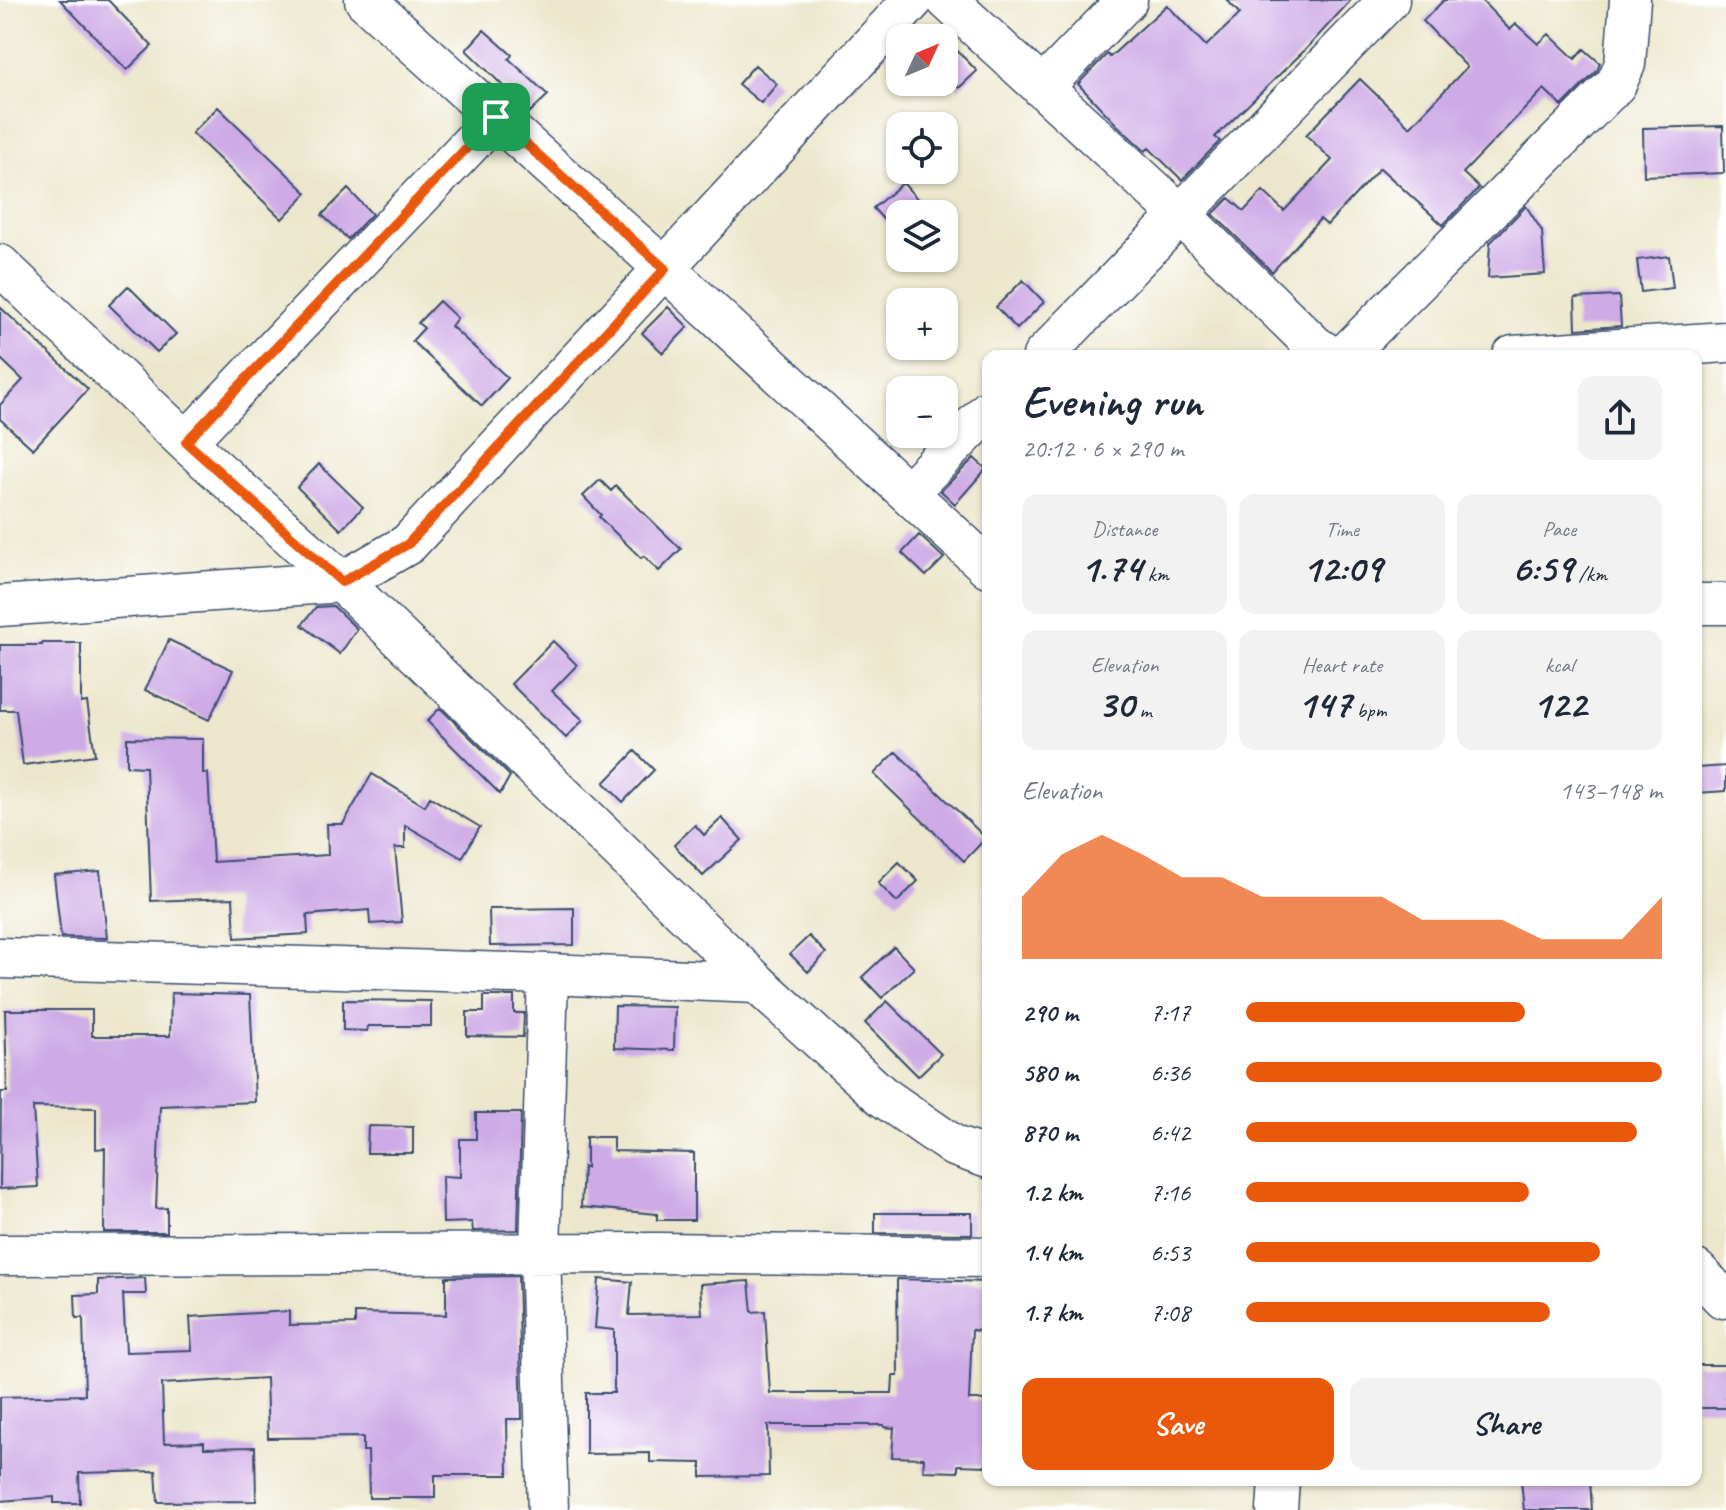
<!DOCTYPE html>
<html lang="en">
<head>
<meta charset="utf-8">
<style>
	:root { --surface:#fff; --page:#f2f2f3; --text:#1f2937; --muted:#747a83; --accent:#ea580c }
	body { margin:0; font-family:Caveat,sans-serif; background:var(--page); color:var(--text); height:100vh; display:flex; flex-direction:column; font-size:30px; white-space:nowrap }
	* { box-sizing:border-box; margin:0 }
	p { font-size:26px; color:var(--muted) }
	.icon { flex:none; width:44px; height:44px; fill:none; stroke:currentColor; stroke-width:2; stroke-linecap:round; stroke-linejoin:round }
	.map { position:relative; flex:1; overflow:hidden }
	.drawer { position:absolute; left:982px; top:350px; width:720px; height:1136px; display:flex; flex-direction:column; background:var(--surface); border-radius:16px; box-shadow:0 2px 6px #0004 }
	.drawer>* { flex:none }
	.needle { width:52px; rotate:46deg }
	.buttons { position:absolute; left:886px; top:24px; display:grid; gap:16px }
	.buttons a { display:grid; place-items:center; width:72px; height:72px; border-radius:16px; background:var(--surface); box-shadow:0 2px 6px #0004; font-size:40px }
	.pin { position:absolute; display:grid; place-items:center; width:68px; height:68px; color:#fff; margin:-34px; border-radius:16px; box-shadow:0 4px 12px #0006 }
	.round { display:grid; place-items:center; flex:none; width:84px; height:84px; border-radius:16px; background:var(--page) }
	.summary { display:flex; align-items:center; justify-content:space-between; height:136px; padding:0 40px }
	h1 { font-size:44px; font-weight:700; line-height:60px }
	.metrics { display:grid; grid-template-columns:repeat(3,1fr); gap:12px; height:136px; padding:8px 40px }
	.metrics div { display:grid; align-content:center; border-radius:16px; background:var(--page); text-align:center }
	.metrics b { font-size:40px; font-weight:700 }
	.metrics small { font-size:22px; font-weight:400 }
	.metrics p { font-size:22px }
	.chart { height:224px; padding:16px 40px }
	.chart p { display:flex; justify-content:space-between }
	.chart svg { width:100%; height:144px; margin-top:8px; fill:var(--accent); opacity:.7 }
	.button { display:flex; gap:16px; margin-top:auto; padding:16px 40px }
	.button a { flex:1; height:92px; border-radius:16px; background:var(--accent); color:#fff; font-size:32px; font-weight:700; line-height:92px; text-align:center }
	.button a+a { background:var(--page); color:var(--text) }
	ul { padding:0 40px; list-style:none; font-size:26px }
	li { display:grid; grid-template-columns:128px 96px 1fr; align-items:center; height:60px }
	li i { height:20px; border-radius:10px; background:var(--accent) }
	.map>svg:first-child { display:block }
	.building { fill:#ceaae6 }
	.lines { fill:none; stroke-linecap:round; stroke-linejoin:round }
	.minor-casing { stroke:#3a4b6e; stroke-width:43 }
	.minor { stroke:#fff; stroke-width:40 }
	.route-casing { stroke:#fff; stroke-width:16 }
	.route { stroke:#ea580c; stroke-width:10 }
</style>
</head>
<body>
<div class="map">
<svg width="1726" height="1510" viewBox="0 0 1726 1510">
	<rect width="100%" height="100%" fill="#fff"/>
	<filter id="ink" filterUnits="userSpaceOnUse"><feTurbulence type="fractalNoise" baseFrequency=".0125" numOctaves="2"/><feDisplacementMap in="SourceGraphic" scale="16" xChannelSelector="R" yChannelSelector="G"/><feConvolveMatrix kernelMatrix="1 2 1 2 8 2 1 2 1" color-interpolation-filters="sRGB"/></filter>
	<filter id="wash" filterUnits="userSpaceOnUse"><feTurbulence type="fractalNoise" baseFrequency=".006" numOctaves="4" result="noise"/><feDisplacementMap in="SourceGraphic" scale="32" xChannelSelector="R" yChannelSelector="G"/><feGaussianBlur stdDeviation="1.8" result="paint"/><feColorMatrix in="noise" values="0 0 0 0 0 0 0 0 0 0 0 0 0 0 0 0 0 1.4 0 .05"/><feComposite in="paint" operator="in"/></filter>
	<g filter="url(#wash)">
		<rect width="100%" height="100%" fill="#ece7cc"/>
		<g id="blocks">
			<path class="building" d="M 60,0 L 108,0 L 152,46 L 127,70 Z
				M 1227,0 L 1351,0 L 1307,48 L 1215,137 L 1220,141 L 1182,180 L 1149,148 L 1145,151 L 1117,125 L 1078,84 L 1107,54 L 1110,57 L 1167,5 L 1206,46 L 1240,14 Z
				M 1444,0 L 1481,0 L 1510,30 L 1516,24 L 1538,44 L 1549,34 L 1575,59 L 1584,49 L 1600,63 L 1597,71 L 1562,106 L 1544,89 L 1463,173 L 1479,188 L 1443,225 L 1380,168 L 1327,225 L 1320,219 L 1272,272 L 1213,214 L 1229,198 L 1244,211 L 1263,191 L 1284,211 L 1332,160 L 1306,135 L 1360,79 L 1410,127 L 1467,67 L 1423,21 Z
				M 484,30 L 512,55 L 509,59 L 548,95 L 530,112 L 466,50 Z
				M 944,37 L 977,71 L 959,88 L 944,73 Z
				M 755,65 L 777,84 L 761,103 L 738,84 Z
				M 218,107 L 307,193 L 282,219 L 192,133 Z
				M 1723,126 L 1724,173 L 1644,176 L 1643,128 Z
				M 903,183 L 931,214 L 900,214 L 900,238 L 873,208 Z
				M 348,189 L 372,214 L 348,239 L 322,215 Z
				M 1526,206 L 1542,231 L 1545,274 L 1488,278 L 1490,243 Z
				M 1669,256 L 1673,288 L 1641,292 L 1637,260 Z
				M 1023,280 L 1044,302 L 1017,329 L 996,307 Z
				M 128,286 L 176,334 L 157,352 L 109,305 Z
				M 1619,296 L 1621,326 L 1576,329 L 1575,298 Z
				M 439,301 L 457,318 L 451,326 L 508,378 L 482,406 L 412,341 L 424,328 L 418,323 Z
				M 0,307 L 88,389 L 33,449 L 0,419 L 0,405 L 23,380 L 0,358 Z
				M 668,307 L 688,327 L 663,353 L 642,333 Z
				M 974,458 L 986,469 L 955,504 L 941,491 Z
				M 319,464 L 363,507 L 341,530 L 297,487 Z
				M 600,480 L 611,491 L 616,486 L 681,549 L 659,571 L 644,556 L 641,558 L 599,517 L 601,515 L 583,496 Z
				M 919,535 L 944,558 L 926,576 L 902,553 Z
				M 333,606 L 357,629 L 340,654 L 302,625 L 316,607 Z
				M 169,640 L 233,670 L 209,720 L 145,690 Z
				M 553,641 L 577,665 L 552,691 L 583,720 L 566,738 L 511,684 Z
				M 42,643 L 81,643 L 81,703 L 87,702 L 95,755 L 23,765 L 16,710 L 0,710 L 0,645 L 42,645 Z
				M 440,708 L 510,776 L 500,794 L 427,721 Z
				M 127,738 L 203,739 L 203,773 L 208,773 L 213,862 L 328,855 L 327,824 L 343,824 L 372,774 L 425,806 L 430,797 L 480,827 L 462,858 L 405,825 L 405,848 L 395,848 L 402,922 L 370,924 L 369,910 L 307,915 L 308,934 L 235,938 L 233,898 L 151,901 L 146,767 L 127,766 Z
				M 635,751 L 654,770 L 623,802 L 604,783 Z
				M 896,752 L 986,838 L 964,861 L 874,774 Z
				M 1726,766 L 1726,791 L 1696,793 L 1696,768 Z
				M 722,818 L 742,840 L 703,876 L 674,845 L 695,825 L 704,835 Z
				M 899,862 L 918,881 L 897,902 L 878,883 Z
				M 100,871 L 107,938 L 61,937 L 54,875 Z
				M 574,908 L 574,945 L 490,946 L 489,909 Z
				M 809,936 L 826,953 L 808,972 L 790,954 Z
				M 894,947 L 914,968 L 882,998 L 862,977 Z
				M 171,993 L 250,995 L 255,1102 L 160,1106 L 156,1209 L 167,1208 L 167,1232 L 104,1232 L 105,1148 L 96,1149 L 96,1108 L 33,1107 L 38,1187 L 0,1189 L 1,1092 L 7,1092 L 5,1010 L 92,1010 L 92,1036 L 170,1036 Z
				M 484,996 L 514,996 L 514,1013 L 524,1013 L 523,1037 L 467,1036 L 467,1012 L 484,1012 Z
				M 343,1000 L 431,1001 L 431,1026 L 368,1026 L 367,1031 L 343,1030 Z
				M 887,1001 L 941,1054 L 918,1076 L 865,1023 Z
				M 615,1006 L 675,1007 L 674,1050 L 614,1048 Z
				M 476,1113 L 521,1113 L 518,1230 L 473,1231 L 472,1222 L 443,1223 L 442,1176 L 460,1177 L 460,1139 L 476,1139 Z
				M 368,1126 L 413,1127 L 413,1153 L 367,1153 Z
				M 586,1137 L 613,1137 L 613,1151 L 694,1153 L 694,1220 L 657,1220 L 657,1214 L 581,1207 L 583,1167 L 586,1168 Z
				M 875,1213 L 972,1213 L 972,1234 L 875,1233 Z
				M 518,1276 L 522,1419 L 507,1419 L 508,1475 L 435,1475 L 435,1498 L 369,1498 L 368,1451 L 363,1451 L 363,1437 L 268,1438 L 266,1378 L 162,1384 L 164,1443 L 204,1442 L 204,1448 L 255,1447 L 256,1501 L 158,1502 L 156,1471 L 79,1473 L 80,1503 L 54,1503 L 54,1497 L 0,1501 L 0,1397 L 85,1395 L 83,1318 L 76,1318 L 75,1295 L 98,1294 L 98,1280 L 145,1278 L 146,1294 L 123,1294 L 126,1352 L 192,1350 L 190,1317 L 289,1311 L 289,1325 L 355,1324 L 355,1313 L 446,1315 L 446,1277 Z
				M 599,1279 L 632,1282 L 629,1315 L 702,1314 L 700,1284 L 749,1281 L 752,1312 L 765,1311 L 770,1393 L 892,1393 L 893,1376 L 898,1376 L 897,1279 L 988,1282 L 988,1332 L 972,1330 L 969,1400 L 988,1400 L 988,1466 L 958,1465 L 958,1472 L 923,1471 L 924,1458 L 892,1457 L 894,1428 L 884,1427 L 884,1425 L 768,1425 L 769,1476 L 701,1477 L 701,1463 L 650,1462 L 650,1453 L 586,1454 L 586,1393 L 614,1393 L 614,1330 L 595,1328 Z
				M 1696,1365 L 1726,1365 L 1726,1408 L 1696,1408 Z
				M 1521,1480 L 1590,1480 L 1592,1510 L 1524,1510 Z"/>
		</g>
	</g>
	<g filter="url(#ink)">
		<use href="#blocks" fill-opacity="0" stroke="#3a4b6e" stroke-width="2"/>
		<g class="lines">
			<defs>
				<path id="minor" d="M 365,0 L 665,269 L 988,567
					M 947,0 L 1182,216 L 1315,346 L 1330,356
					M 1042,88 L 1127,0
					M 0,265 L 186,442 L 342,582 L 757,983 L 882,1096 L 954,1146 L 988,1158
					M 1043,356 L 1389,0
					M 1344,356 L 1616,84 L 1625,64 L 1630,0
					M 1513,356 L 1726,342
					M 186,442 L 496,117
					M 908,492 L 988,411
					M 1696,604 L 1726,604
					M 0,606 L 342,582 L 408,544 L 913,0
					M 0,958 L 548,974 L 757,983
					M 0,1255 L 658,1253 L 988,1257
					M 1696,1270 L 1723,1298
					M 548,1510 L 540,1252 L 548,974
					M 1277,1510 L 1279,1480"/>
			</defs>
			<use href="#minor" class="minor-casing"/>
			<use href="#minor" class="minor"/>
		</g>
	</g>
	<g class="lines" filter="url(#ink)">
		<defs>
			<path id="route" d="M 496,117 L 665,269 L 408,544 L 342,582 L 186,442 Z"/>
		</defs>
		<use href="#route" class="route-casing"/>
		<use href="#route" class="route"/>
	</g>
</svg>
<div class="buttons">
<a><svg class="needle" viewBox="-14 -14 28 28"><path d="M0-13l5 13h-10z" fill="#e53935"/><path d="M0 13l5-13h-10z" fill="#747a83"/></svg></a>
<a><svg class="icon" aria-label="locate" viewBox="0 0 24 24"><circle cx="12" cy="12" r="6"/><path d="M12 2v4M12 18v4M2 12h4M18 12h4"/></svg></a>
<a><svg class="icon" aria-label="layers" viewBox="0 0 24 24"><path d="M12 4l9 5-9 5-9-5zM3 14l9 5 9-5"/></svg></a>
<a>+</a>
<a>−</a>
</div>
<div class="pin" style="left:496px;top:117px;background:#1e9e55"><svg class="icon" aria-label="arrive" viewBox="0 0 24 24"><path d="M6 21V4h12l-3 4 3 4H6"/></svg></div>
<section class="drawer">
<div class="summary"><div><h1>Evening run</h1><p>20:12 · 6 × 290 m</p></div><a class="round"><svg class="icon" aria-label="share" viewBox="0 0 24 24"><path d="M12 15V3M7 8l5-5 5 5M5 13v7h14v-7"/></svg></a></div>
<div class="metrics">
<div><p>Distance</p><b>1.74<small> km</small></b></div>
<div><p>Time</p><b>12:09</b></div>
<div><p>Pace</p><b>6:59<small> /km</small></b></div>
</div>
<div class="metrics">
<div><p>Elevation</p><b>30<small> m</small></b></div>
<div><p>Heart rate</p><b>147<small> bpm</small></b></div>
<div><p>kcal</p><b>122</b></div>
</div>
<div class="chart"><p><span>Elevation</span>143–148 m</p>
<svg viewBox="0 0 160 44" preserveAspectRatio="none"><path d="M0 44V25L10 12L20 6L30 12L40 19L50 19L60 25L70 25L80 25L90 25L100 32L110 32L120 32L130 38L140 38L150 38L160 25V44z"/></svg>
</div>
<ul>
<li><b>290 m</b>7:17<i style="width:67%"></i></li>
<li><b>580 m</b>6:36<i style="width:100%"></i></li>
<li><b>870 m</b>6:42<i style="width:94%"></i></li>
<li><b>1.2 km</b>7:16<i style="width:68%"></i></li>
<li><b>1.4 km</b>6:53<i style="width:85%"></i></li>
<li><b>1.7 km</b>7:08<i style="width:73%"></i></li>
</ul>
<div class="button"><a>Save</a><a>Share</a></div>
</section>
</div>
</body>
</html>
